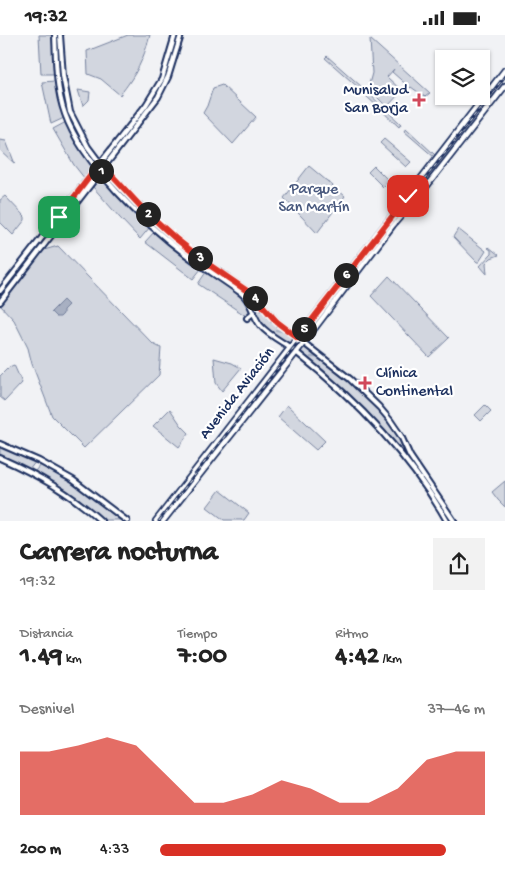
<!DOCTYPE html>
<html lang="es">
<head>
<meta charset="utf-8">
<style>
	:root { --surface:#fff; --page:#f2f2f2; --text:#222; --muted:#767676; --accent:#d93025 }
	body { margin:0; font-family:"Gochi Hand",sans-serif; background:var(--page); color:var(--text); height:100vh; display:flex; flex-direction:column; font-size:19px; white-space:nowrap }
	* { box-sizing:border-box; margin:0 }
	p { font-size:16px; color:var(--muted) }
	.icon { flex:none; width:28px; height:28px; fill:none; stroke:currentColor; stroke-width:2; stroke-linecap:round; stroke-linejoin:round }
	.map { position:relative; height:486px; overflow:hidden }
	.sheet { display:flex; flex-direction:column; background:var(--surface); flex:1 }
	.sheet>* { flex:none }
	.controls { position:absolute; left:435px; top:15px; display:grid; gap:10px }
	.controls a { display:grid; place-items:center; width:55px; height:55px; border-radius:0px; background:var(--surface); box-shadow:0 1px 4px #0004; font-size:25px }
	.pin { position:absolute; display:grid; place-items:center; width:42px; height:42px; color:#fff; margin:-21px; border-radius:10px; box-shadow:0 2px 8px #0006 }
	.km { position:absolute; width:25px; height:25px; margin:-12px; border-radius:50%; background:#222; color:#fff; font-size:14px; line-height:25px; text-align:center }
	.round { display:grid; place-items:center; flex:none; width:52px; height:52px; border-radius:0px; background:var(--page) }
	.summary { display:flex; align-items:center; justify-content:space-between; height:85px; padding:0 20px }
	h1 { font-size:28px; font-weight:700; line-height:38px }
	.metrics { display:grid; grid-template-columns:repeat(3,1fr); gap:8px; height:85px; padding:5px 20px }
	.metrics div { display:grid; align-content:center }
	.metrics b { font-size:25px; font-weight:700 }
	.metrics small { font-size:14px; font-weight:400 }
	.metrics p { font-size:14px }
	.chart { height:140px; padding:10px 20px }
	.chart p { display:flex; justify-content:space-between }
	.chart svg { width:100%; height:90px; margin-top:5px; fill:var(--accent); opacity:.7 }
	ul { padding:0 20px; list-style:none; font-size:16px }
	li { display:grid; grid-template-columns:80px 60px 1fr; align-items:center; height:38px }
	li i { height:12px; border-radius:6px; background:var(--accent) }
	.status { display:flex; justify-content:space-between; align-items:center; height:35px; padding:0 25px; background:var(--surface); direction:ltr }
	.status svg { height:14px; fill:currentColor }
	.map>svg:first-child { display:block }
	.green { fill:#d2d6df; stroke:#76829e }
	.water { fill:#a8b0c2; stroke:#707c9a }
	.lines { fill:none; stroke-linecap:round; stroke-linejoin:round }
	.canal { stroke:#a8b0c2; stroke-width:2.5 }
	.secondary-casing { stroke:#1b2f5e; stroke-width:8 }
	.primary-casing { stroke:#1b2f5e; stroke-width:8 }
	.secondary { stroke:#fff; stroke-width:4 }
	.primary { stroke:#fff; stroke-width:4.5 }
	.rail-casing { stroke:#1b2f5e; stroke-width:3 }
	.rail { stroke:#fff; stroke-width:1; stroke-dasharray:4; stroke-linecap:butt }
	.route-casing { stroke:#fff; stroke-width:10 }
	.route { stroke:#d93025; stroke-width:6 }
	.poi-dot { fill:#d1495b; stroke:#fff; stroke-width:2 }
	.labels { text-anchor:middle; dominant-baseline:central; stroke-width:4.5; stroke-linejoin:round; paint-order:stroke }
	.poi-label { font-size:16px; fill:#1b2f5e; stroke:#fff; text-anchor:end }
	.park-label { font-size:16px; fill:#49597e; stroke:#fff }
	.street-label { font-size:16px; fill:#1b2f5e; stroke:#fff }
</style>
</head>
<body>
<div class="status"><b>19:32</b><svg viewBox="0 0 49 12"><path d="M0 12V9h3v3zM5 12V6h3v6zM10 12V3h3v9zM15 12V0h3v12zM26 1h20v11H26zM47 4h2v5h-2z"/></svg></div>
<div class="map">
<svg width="505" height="486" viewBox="0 0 505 486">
	<rect width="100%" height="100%" fill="#f1f2f5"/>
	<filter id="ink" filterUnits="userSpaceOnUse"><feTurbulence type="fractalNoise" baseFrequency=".02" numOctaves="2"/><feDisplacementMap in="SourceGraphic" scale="10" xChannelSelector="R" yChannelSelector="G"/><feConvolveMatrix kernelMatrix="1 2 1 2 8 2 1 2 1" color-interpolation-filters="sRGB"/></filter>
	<g filter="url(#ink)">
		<path class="green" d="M 39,0 L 52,0 L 54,39 L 41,39 Z
			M 128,0 L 150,0 C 143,26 137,38 120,60 L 101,44 L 88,39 L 87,16 Z
			M 370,4 L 430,58 L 425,62 L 411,52 L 410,53 L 392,37 L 394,34 L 387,42 L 402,56 L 387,72 L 368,53 L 372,38 Z
			M 327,21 L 362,52 L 360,54 L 325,23 Z
			M 55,46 L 58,66 L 64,83 L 51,89 L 42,47 Z
			M 62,46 C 68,79 78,101 98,127 L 96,129 C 75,105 63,78 59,47 Z
			M 222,50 L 256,82 L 233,109 L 203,78 L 207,71 L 213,53 Z
			M 78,55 L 90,57 L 89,65 L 83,71 Z
			M 366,56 L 401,89 L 399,92 L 364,59 Z
			M 490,58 L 495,61 L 480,79 L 476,75 Z
			M 471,81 L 476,85 L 427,149 L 414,162 L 411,160 Z
			M 66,87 L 82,118 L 94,133 L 85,144 L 74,130 L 53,94 Z
			M 406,93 L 435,120 L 434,122 L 404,96 Z
			M 384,104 L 411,127 L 406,132 L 380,108 Z
			M 0,105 L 6,106 L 15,129 L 0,115 Z
			M 309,131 L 345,161 L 317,198 L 284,163 Z
			M 374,131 L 389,146 L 383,152 L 368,137 Z
			M 106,137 L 171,202 L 204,228 L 202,230 L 156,193 L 136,174 L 104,139 Z
			M 102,142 L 132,175 L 150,192 L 140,204 L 120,183 L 93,152 Z
			M 5,161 L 25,182 L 25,185 L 13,200 L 0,187 L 0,165 Z
			M 458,194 L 486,216 L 479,227 L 477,227 L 453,202 Z
			M 155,196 L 201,234 L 193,244 L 145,207 Z
			M 58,211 L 153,309 L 161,313 L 159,340 L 84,413 L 52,381 L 32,329 L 28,313 L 14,285 L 0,270 L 44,215 Z
			M 489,212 L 499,220 L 491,223 L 486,228 L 487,239 L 480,231 L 491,219 L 491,215 L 488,213 Z
			M 30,222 L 32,222 L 0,264 L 0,260 Z
			M 209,232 L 250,260 L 294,301 L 288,309 L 265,293 L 260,288 L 247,262 L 209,235 Z
			M 206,237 C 224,246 243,258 252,276 L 246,281 L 198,249 Z
			M 389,241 L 449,303 L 429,322 L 371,261 Z
			M 304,309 C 337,335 373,361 397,397 C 403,407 407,418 413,428 L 410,430 C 376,389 341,349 298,317 Z
			M 214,323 L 232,328 L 241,333 L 222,356 L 216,348 Z
			M 14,330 L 22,348 L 5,366 L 0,362 L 0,341 L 9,332 Z
			M 287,370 L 325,406 L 316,415 L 278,382 Z
			M 485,370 L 491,376 L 481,386 L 475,380 Z
			M 170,374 L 181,390 L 189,398 L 179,412 L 153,391 Z
			M 0,411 L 36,426 L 29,435 L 0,422 Z
			M 41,429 L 73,447 L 123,485 L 103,485 L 84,469 L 35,436 Z
			M 505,446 L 505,472 L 498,465 L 492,457 Z
			M 220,455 L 249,478 L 244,485 L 224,485 L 207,472 Z"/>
		<path class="water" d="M 63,265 L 68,270 L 63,275 L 63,279 L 60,282 L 56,282 L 51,277 Z"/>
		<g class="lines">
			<path class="canal" d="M 276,295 L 283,296
				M 311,322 L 318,322"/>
			<defs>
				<path id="secondary" d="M 55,0 C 56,26 56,54 65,79 C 82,128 146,190 188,221 C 205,234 224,245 241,258 C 252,266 252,280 260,290 C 268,300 281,306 291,313
					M 60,0 L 63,41 L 70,77 L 88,112 L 100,128 L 143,174 L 175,203 L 208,229 L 253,260 L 277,287 L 350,344 L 379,372 L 390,385 L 401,401 L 410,421 L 454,486
					M 0,256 L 146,70 L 162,44 L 175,0
					M 0,267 L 158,62 L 168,42 L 181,0
					M 247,283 L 254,277
					M 296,317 C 355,364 409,419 447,486
					M 0,409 L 39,426 L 73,445 L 127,486
					M 0,423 C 38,440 70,458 101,486"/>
				<path id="primary" d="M 156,486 L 505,35
					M 163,486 L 295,319 L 393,190 L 426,152 L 505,51"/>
			</defs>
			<use href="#secondary" class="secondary-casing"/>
			<use href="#primary" class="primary-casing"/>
			<use href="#secondary" class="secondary"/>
			<use href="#primary" class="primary"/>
			<defs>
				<path id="rail" d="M 159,486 L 505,41"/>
			</defs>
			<use href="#rail" class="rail-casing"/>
			<use href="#rail" class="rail"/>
		</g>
	</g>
	<g class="lines" filter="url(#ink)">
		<defs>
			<path id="route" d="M 59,182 L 97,132 L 101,136 L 104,132 L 143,174 L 175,203 L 208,229 L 253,260 L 277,287 L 298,303 L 408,161"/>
		</defs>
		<use href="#route" class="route-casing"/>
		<use href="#route" class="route"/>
	</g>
	<g class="poi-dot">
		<path d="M416.5 57.5h5v5h5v5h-5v5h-5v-5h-5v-5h5z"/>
		<path d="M362.5 340.5h5v5h5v5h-5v5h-5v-5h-5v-5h5z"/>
	</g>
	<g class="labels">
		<g class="poi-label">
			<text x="408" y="56">Munisalud<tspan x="408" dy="18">San Borja</tspan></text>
			<text x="376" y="339" text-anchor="start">Clínica<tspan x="376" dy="18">Continental</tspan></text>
		</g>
		<g class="park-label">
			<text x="314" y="155">Parque<tspan x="314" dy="18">San Martín</tspan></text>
		</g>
		<g class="street-label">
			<text transform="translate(238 359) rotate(-52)">Avenida Aviación</text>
		</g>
	</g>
</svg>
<div class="controls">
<a><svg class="icon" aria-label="layers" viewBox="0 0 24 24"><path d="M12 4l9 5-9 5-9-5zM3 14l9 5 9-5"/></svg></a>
</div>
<div class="pin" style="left:59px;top:182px;background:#1e9e55"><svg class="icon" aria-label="arrive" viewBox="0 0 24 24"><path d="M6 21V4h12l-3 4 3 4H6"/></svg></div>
<div class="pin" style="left:408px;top:161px;background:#d93025"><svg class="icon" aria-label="check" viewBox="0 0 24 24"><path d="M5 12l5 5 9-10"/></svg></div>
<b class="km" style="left:101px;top:136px">1</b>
<b class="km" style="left:148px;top:179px">2</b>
<b class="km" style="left:200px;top:223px">3</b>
<b class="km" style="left:255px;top:263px">4</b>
<b class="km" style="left:304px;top:294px">5</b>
<b class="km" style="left:346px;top:240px">6</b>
</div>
<section class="sheet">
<div class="summary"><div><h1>Carrera nocturna</h1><p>19:32</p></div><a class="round"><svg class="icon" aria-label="share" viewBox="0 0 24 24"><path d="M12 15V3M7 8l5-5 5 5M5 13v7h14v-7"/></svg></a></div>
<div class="metrics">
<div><p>Distancia</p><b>1.49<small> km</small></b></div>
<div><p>Tiempo</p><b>7:00</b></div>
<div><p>Ritmo</p><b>4:42<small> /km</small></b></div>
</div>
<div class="chart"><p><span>Desnivel</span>37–46 m</p>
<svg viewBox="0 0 160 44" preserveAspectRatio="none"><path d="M0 44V13L10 13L20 10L30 6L40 10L50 24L60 38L70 38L80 34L90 27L100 31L110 38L120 38L130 31L140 17L150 13L160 13V44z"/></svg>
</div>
<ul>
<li><b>200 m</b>4:33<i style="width:88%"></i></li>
</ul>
</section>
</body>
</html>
